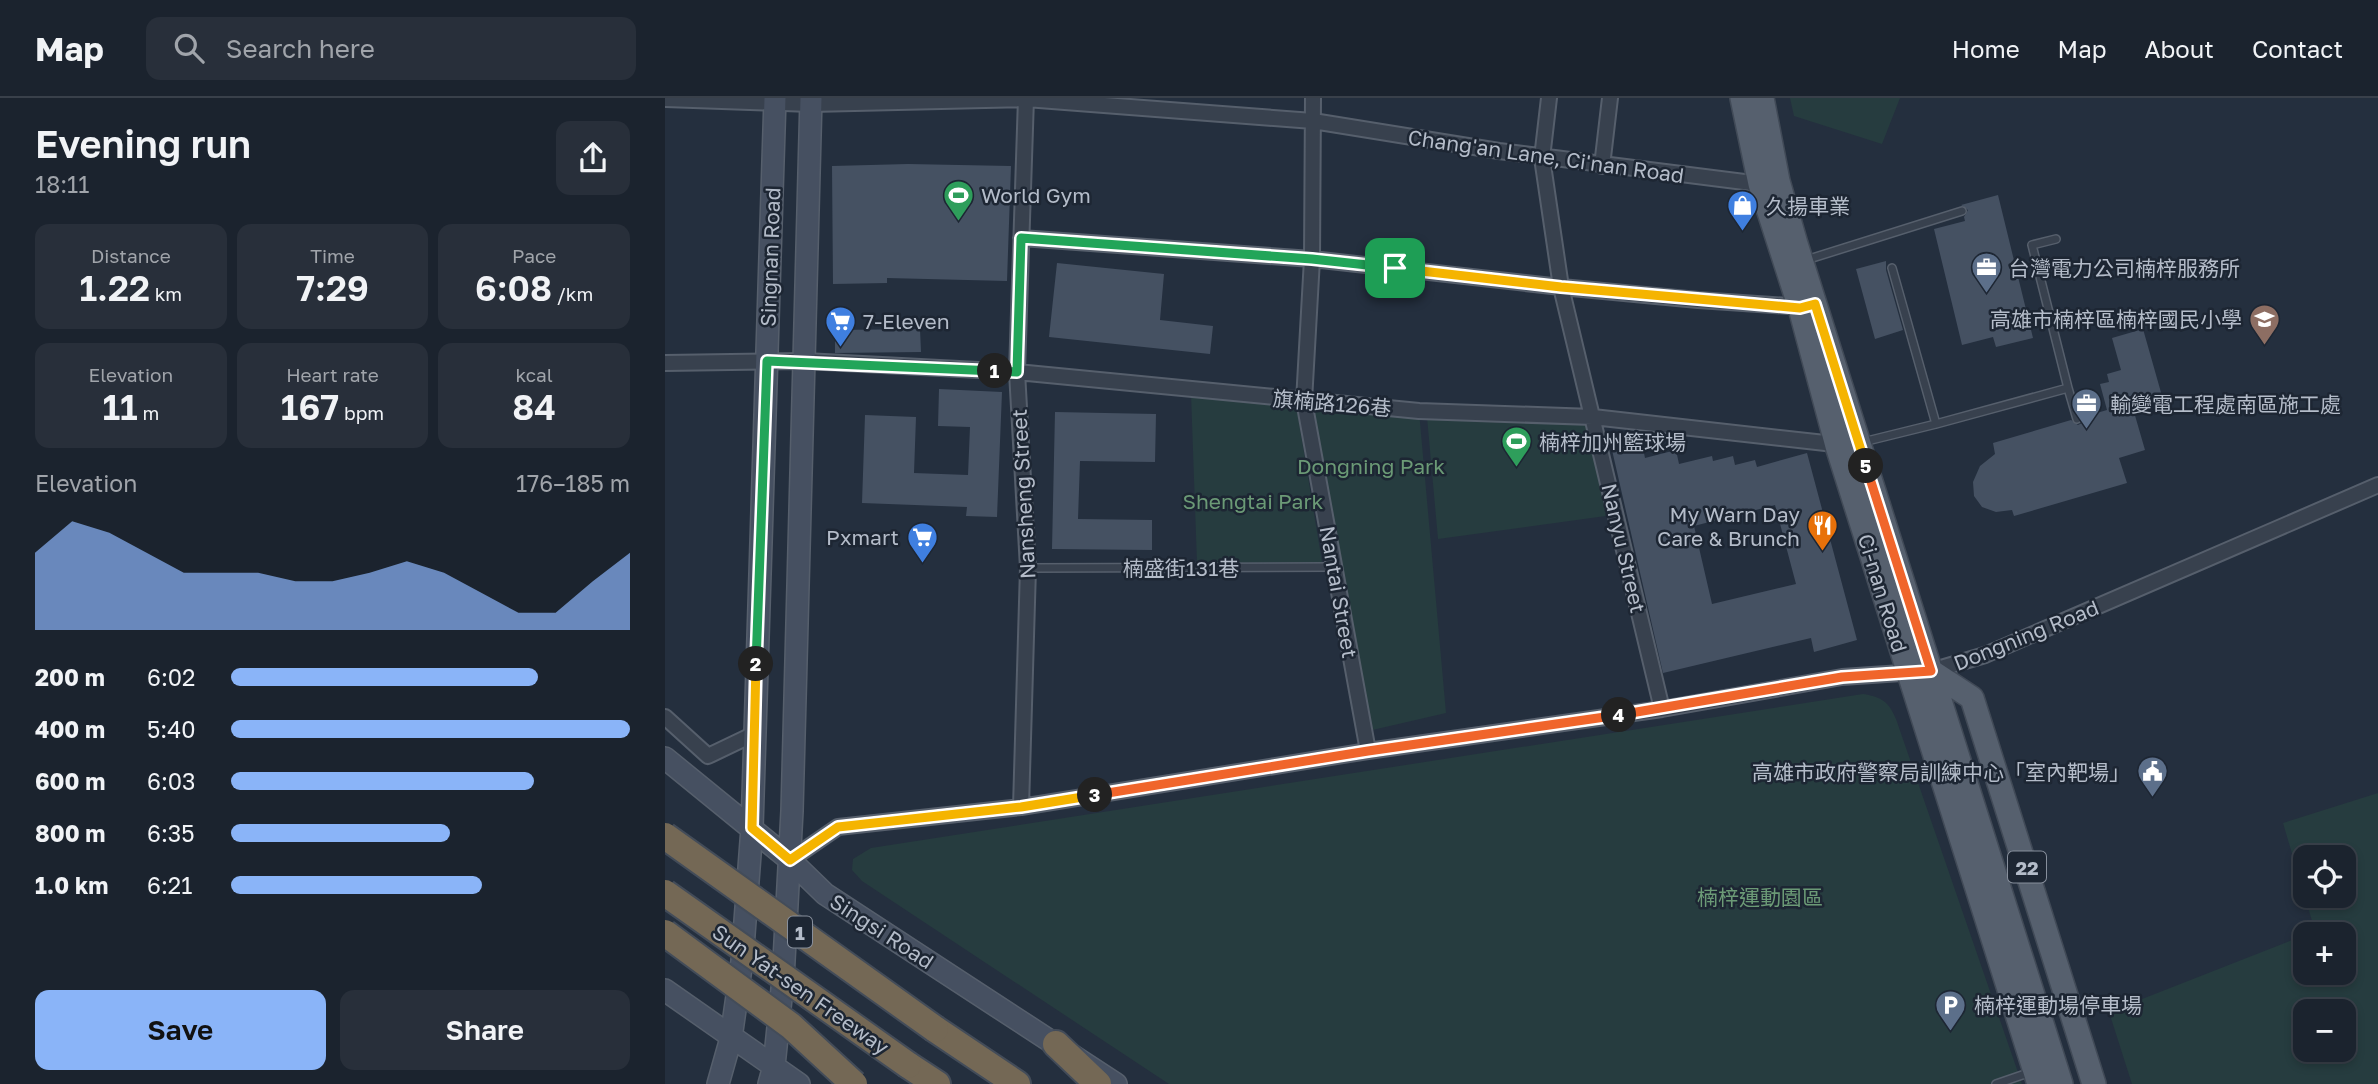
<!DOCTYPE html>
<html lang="en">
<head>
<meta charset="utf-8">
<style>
	:root { --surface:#1b232e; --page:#282f3a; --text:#f1f3f6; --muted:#a0a4aa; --line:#39404a; --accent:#8ab4f8 }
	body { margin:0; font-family:"Golos Text","Noto Sans TC",sans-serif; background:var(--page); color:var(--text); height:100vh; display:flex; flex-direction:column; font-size:26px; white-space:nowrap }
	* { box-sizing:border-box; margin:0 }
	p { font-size:23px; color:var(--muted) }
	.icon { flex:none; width:38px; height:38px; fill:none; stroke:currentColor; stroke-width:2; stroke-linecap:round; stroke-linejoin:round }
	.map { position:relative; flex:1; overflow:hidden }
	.panel { display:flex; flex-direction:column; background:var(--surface); width:665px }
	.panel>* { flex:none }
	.fabs { position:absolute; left:1628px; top:747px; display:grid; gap:14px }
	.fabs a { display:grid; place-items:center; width:63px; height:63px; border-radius:14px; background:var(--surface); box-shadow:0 4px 10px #0003,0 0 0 2px var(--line); font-size:35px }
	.pin { position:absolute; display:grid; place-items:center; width:60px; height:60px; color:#fff; margin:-30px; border-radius:14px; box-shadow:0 4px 10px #0006 }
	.km { position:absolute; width:35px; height:35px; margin:-18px; border-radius:50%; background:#222; color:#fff; font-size:19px; line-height:35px; text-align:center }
	.round { display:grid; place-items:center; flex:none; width:74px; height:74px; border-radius:14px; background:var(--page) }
	.summary { display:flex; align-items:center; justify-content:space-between; height:119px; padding:0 35px }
	h1 { font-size:38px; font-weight:600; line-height:52px }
	.stats { display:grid; grid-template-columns:repeat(3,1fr); gap:10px; height:119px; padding:7px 35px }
	.stats div { display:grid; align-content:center; border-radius:14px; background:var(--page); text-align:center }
	.stats b { font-size:35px; font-weight:600 }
	.stats small { font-size:19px; font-weight:400 }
	.stats p { font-size:19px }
	.chart { height:196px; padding:14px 35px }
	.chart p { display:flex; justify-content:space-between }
	.chart svg { width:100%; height:126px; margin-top:7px; fill:var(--accent); opacity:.7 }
	.cta { display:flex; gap:14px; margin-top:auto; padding:14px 35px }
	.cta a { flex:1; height:80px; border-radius:14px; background:var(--accent); color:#111; font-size:28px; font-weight:600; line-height:80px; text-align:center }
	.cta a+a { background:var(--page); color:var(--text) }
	ul { padding:0 35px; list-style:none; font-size:23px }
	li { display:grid; grid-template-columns:112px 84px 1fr; align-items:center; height:52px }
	li i { height:18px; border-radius:9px; background:var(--accent) }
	header { display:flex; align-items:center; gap:42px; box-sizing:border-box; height:98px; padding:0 35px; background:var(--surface); border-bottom:2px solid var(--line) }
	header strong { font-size:33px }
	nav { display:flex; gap:38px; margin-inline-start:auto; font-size:24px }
	.search { width:490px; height:63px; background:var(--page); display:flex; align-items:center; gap:18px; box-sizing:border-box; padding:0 24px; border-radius:14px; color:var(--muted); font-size:26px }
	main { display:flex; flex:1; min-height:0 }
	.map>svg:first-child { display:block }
	.green { fill:#263c3f; fill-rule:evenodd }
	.building { fill:#455162; fill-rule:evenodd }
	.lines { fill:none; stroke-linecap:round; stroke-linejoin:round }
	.lane-casing { stroke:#565f6c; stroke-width:10 }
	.street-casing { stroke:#565f6c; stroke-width:18 }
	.secondary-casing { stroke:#565f6c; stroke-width:24 }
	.primary-casing { stroke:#414a57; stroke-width:26 }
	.highway-casing { stroke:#434c59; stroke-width:30 }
	.lane { stroke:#38414e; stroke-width:7 }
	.street { stroke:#38414e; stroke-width:14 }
	.secondary { stroke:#465061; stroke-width:21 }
	.primary { stroke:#56606e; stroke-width:23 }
	.highway { stroke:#746855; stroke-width:26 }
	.highway-bridge-casing { stroke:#434c59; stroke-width:30; stroke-linecap:butt }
	.highway-bridge { stroke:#746855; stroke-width:26 }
	.split-1-casing { stroke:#fff; stroke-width:14 }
	.split-2-casing { stroke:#fff; stroke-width:14 }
	.split-3-casing { stroke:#fff; stroke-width:14 }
	.split-4-casing { stroke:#fff; stroke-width:14 }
	.split-5-casing { stroke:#fff; stroke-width:14 }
	.split-6-casing { stroke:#fff; stroke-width:14 }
	.split-1 { stroke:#22a559; stroke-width:9 }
	.split-2 { stroke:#22a559; stroke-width:9 }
	.split-3 { stroke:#f5b400; stroke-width:9 }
	.split-4 { stroke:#f0652b; stroke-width:9 }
	.split-5 { stroke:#f0652b; stroke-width:9 }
	.split-6 { stroke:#f5b400; stroke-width:9 }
	.labels { text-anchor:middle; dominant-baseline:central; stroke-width:5; stroke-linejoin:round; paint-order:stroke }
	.shield { fill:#1d2633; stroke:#878f9c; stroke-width:2 }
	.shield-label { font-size:19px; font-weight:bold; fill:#b4bcc9 }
	.street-label { font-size:21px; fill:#b4bcc9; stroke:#1d2633 }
	.poi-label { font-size:21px; fill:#b4bcc9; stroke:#1d2633; text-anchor:start }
	.park-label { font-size:21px; fill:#6b9a76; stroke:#1d2633 }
</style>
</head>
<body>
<header>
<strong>Map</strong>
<div class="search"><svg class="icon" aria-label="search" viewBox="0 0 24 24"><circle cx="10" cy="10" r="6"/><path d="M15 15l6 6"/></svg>Search here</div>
<nav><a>Home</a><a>Map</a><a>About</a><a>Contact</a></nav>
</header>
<main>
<section class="panel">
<div class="summary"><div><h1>Evening run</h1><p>18:11</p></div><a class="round"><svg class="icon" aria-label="share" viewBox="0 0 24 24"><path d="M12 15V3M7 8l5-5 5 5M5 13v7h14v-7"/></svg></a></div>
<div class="stats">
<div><p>Distance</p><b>1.22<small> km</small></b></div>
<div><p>Time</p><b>7:29</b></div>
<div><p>Pace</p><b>6:08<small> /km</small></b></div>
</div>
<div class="stats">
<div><p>Elevation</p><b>11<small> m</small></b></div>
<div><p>Heart rate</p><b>167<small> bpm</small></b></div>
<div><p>kcal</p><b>84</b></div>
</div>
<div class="chart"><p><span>Elevation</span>176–185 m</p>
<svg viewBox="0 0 160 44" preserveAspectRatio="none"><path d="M0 44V17L10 6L20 10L30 17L40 24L50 24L60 24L70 27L80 27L90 24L100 20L110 24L120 31L130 38L140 38L150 27L160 17V44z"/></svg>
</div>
<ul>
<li><b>200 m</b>6:02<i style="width:77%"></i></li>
<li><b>400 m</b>5:40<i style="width:100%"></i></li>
<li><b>600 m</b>6:03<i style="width:76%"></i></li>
<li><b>800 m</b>6:35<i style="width:55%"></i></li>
<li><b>1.0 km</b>6:21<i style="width:63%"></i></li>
</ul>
<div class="cta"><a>Save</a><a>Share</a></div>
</section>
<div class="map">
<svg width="1713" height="986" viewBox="0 0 1713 986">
	<rect width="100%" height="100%" fill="#242f3e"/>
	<path class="green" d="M 1125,0 L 1235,0 L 1217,46 L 1129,18 Z
		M 526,296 L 631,306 L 657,464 L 532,465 Z
		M 639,303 L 754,313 L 781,615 L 703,633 Z
		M 762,319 L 924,324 L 948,417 L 773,441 Z
		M 1198,596 C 1217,599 1224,604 1231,621 L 1357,986 L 504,986 L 197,783 L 187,772 L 188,761 L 206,750 Z
		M 1713,695 L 1713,986 L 1467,986 L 1444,914 L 1640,837 L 1640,875 L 1678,875 L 1678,836 L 1641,836 L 1650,833 L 1618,725 ZM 1640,760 L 1678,760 L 1678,798 L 1640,798 ZM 1640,914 L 1678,914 L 1678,952 L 1640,952 Z"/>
	<path class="building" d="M 243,66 L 346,68 L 342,183 L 222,180 L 222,185 L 168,186 L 167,68 Z
		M 1333,97 L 1368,240 L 1331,249 L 1328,239 L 1297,247 L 1269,131 L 1300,123 L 1299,119 L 1303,112 L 1296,107 Z
		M 1221,163 L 1221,172 L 1238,232 L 1210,241 L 1191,171 Z
		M 392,165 L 499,176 L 495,222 L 548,228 L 545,256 L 384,239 Z
		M 255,231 L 256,254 L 170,255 L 170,232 Z
		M 1478,231 L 1499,305 L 1469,314 L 1480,352 L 1454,360 L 1462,385 L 1349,418 L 1347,412 L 1331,414 L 1317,409 L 1309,398 L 1308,384 L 1315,368 L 1330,356 L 1328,345 L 1406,322 L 1413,327 L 1417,325 L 1418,319 L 1442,312 L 1435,286 L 1444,284 L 1442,276 L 1456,272 L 1447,240 Z
		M 274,291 L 337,294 L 332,419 L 301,418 L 302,409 L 197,405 L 200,317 L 251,319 L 249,375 L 303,377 L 305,329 L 273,328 Z
		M 390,314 L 491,316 L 490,364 L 415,363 L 413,421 L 487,422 L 487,452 L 387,451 Z
		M 977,345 L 980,360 L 1011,352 L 1014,366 L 1047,358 L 1048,363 L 1068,358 L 1070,367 L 1090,362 L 1092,369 L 1142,355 L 1192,542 L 1149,554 L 1146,540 L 998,575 L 947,352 ZM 1110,407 L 1131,486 L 1047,506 L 1029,428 Z"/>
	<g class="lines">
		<defs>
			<path id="lane" d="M 1141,162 L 1297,113
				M 1227,170 L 1271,326
				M 1403,290 L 1412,321
				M 1198,344 L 1271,326 L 1403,290 L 1367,147 L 1391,141
				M 363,470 L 669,469
				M 1331,986 L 1366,974"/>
			<path id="street" d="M 648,0 L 647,161 L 639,303 L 703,653
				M 884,0 L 877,60 L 896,189 L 997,611
				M 0,1 L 146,6 L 361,1 L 648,23 L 834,53 L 1095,86 L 1101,85
				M 937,68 L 945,0
				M 356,140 L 647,161 L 896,189 L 1033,202 L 1139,209
				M 0,265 L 140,263 L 352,274 L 754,313 L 928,319 L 1178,347
				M 0,619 L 43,658 L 89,636
				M 356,709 L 363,470 L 352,274 L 361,0
				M 125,762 L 173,729 L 356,709 L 703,653 L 997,611 L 1177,579 L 1266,573 L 1320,557 L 1713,387"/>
			<path id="secondary" d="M 0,660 L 125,762 L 160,796 L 451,986
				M 0,892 L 134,986
				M 53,986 L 66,940 L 77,863 L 87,730 L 110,0
				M 104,986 L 109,968 L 118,881 L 127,713 L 146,0"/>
			<path id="primary" d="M 1077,0 L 1095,86 L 1135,210 L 1172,348 L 1374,986
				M 1097,0 L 1113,83 L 1131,146 L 1396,986
				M 1266,573 L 1307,600 L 1429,986"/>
			<path id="highway" d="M 270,931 L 352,986
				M 391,946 L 433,986
				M 243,967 L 272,986"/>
		</defs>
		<use href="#lane" class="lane-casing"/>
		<use href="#street" class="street-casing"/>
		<use href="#secondary" class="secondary-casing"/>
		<use href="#primary" class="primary-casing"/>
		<use href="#highway" class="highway-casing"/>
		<use href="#lane" class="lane"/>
		<use href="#street" class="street"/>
		<use href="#secondary" class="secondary"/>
		<use href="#primary" class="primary"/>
		<use href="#highway" class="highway"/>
		<defs>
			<path id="highway-bridge" d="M 0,738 L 270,931
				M 0,795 L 243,967
				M 0,835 L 126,928 L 189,986"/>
		</defs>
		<use href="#highway-bridge" class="highway-bridge-casing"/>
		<use href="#highway-bridge" class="highway-bridge"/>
	</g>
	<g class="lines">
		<defs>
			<path id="split-1" d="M 330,273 L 352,274 L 356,140 L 647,161 L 730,170"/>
			<path id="split-2" d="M 91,566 L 102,263 L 330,273"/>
			<path id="split-3" d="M 91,566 L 87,730 L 125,762 L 173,729 L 356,709 L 430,697"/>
			<path id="split-4" d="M 430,697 L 703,653 L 954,617"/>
			<path id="split-5" d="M 954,617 L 1177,579 L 1266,573 L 1201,368"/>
			<path id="split-6" d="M 730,170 L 896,189 L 1135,210 L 1150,206 L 1201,368"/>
		</defs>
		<use href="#split-1" class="split-1-casing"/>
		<use href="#split-2" class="split-2-casing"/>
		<use href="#split-3" class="split-3-casing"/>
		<use href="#split-4" class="split-4-casing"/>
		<use href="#split-5" class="split-5-casing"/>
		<use href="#split-6" class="split-6-casing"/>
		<use href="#split-1" class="split-1"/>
		<use href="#split-2" class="split-2"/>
		<use href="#split-3" class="split-3"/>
		<use href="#split-4" class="split-4"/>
		<use href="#split-5" class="split-5"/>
		<use href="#split-6" class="split-6"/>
	</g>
	<defs>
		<symbol id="stadium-pin" viewBox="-11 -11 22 30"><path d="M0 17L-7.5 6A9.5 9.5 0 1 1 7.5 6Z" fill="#2e9e5b" stroke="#1d2633"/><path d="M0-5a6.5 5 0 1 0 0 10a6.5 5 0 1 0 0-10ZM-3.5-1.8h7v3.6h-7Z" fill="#fff"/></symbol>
		<symbol id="shop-pin" viewBox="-11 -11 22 30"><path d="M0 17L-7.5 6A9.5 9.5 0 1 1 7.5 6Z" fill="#3f7fe0" stroke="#1d2633"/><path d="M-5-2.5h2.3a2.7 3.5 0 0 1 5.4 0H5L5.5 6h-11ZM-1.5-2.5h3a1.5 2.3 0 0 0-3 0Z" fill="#fff"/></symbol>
		<symbol id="office-pin" viewBox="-11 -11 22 30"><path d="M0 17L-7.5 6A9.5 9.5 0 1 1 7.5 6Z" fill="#5c6f8a" stroke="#1d2633"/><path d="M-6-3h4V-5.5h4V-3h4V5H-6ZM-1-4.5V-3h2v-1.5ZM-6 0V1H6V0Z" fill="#fff"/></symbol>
		<symbol id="school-pin" viewBox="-11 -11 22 30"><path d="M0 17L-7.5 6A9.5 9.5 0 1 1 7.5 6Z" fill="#8d6e63" stroke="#1d2633"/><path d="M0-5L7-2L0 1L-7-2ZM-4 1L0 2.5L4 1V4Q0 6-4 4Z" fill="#fff"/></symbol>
		<symbol id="supermarket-pin" viewBox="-11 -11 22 30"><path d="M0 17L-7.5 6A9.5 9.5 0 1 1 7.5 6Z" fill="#3f7fe0" stroke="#1d2633"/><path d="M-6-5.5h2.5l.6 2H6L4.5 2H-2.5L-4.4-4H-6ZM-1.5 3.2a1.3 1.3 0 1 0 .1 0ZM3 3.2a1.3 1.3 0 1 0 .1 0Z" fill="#fff"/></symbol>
		<symbol id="restaurant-pin" viewBox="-11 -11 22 30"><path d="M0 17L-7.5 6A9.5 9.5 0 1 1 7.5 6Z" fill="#e8710a" stroke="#1d2633"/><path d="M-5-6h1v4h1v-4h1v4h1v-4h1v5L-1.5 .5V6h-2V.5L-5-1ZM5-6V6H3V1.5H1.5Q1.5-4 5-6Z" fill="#fff"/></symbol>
		<symbol id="civic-pin" viewBox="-11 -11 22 30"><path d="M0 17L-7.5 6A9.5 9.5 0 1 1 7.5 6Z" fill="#5c6f8a" stroke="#1d2633"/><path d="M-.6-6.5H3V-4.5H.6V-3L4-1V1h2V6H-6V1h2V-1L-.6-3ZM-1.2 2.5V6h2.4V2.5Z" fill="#fff"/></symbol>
		<symbol id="parking-pin" viewBox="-11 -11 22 30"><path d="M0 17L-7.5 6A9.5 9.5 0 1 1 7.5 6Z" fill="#5c6f8a" stroke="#1d2633"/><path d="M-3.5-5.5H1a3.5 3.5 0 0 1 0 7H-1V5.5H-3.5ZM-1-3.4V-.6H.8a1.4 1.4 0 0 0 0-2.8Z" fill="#fff"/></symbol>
	</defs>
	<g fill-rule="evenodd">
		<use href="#stadium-pin" x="276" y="80" width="35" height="47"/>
		<use href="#shop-pin" x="1060" y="90" width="35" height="47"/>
		<use href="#office-pin" x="1304" y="152" width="35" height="47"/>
		<use href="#school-pin" x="1582" y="204" width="35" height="47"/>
		<use href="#supermarket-pin" x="158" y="206" width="35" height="47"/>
		<use href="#office-pin" x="1404" y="288" width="35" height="47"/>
		<use href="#stadium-pin" x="834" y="326" width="35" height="47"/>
		<use href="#restaurant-pin" x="1140" y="410" width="35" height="47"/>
		<use href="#supermarket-pin" x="240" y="422" width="35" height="47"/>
		<use href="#civic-pin" x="1470" y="656" width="35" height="47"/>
		<use href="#parking-pin" x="1268" y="890" width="35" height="47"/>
	</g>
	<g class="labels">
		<g class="shield">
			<rect x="1343" y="753.5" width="38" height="31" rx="5"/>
			<rect x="123" y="818.5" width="24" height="31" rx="5"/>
		</g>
		<g class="shield-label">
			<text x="1362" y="769">22</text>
			<text x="135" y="834">1</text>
		</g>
		<g class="street-label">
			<text transform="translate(881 58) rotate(8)">Chang'an Lane, Ci'nan Road</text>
			<text transform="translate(105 159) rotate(-88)">Singnan Road</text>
			<text transform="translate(667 305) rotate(5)">旗楠路126巷</text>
			<text transform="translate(358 396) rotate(-93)">Nansheng Street</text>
			<text transform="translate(959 450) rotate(77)">Nanyu Street</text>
			<text x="516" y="470">楠盛街131巷</text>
			<text transform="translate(674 494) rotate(80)">Nantai Street</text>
			<text transform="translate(1218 495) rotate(73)">Ci-nan Road</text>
			<text transform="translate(1361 537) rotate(-22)">Dongning Road</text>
			<text transform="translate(217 833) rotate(33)">Singsi Road</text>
			<text transform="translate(136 891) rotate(35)">Sun Yat-sen Freeway</text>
		</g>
		<g class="poi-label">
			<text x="316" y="97">World Gym</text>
			<text x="1101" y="108">久揚車業</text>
			<text x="1344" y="170">台灣電力公司楠梓服務所</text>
			<text x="1577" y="221" text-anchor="end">高雄市楠梓區楠梓國民小學</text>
			<text x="198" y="223">7-Eleven</text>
			<text x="1445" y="306">輸變電工程處南區施工處</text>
			<text x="874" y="344">楠梓加州籃球場</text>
			<text x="1135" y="416" text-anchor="end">My Warn Day<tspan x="1135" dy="24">Care &amp; Brunch</tspan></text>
			<text x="234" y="439" text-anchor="end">Pxmart</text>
			<text x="1465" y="674" text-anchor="end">高雄市政府警察局訓練中心「室內靶場」</text>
			<text x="1309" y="907">楠梓運動場停車場</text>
		</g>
		<g class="park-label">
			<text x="706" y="368">Dongning Park</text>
			<text x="588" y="403">Shengtai Park</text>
			<text x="1095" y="799">楠梓運動園區</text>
		</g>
	</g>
</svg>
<div class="fabs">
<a><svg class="icon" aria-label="locate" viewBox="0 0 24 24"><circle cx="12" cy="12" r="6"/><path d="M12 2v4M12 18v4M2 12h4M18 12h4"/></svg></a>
<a>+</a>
<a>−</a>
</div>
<div class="pin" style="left:730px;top:170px;background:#1e9e55"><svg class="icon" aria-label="arrive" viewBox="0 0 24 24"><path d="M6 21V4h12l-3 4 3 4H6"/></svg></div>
<b class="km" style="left:330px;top:273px">1</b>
<b class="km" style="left:91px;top:566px">2</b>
<b class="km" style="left:430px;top:697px">3</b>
<b class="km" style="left:954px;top:617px">4</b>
<b class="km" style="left:1201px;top:368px">5</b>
</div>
</main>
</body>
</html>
